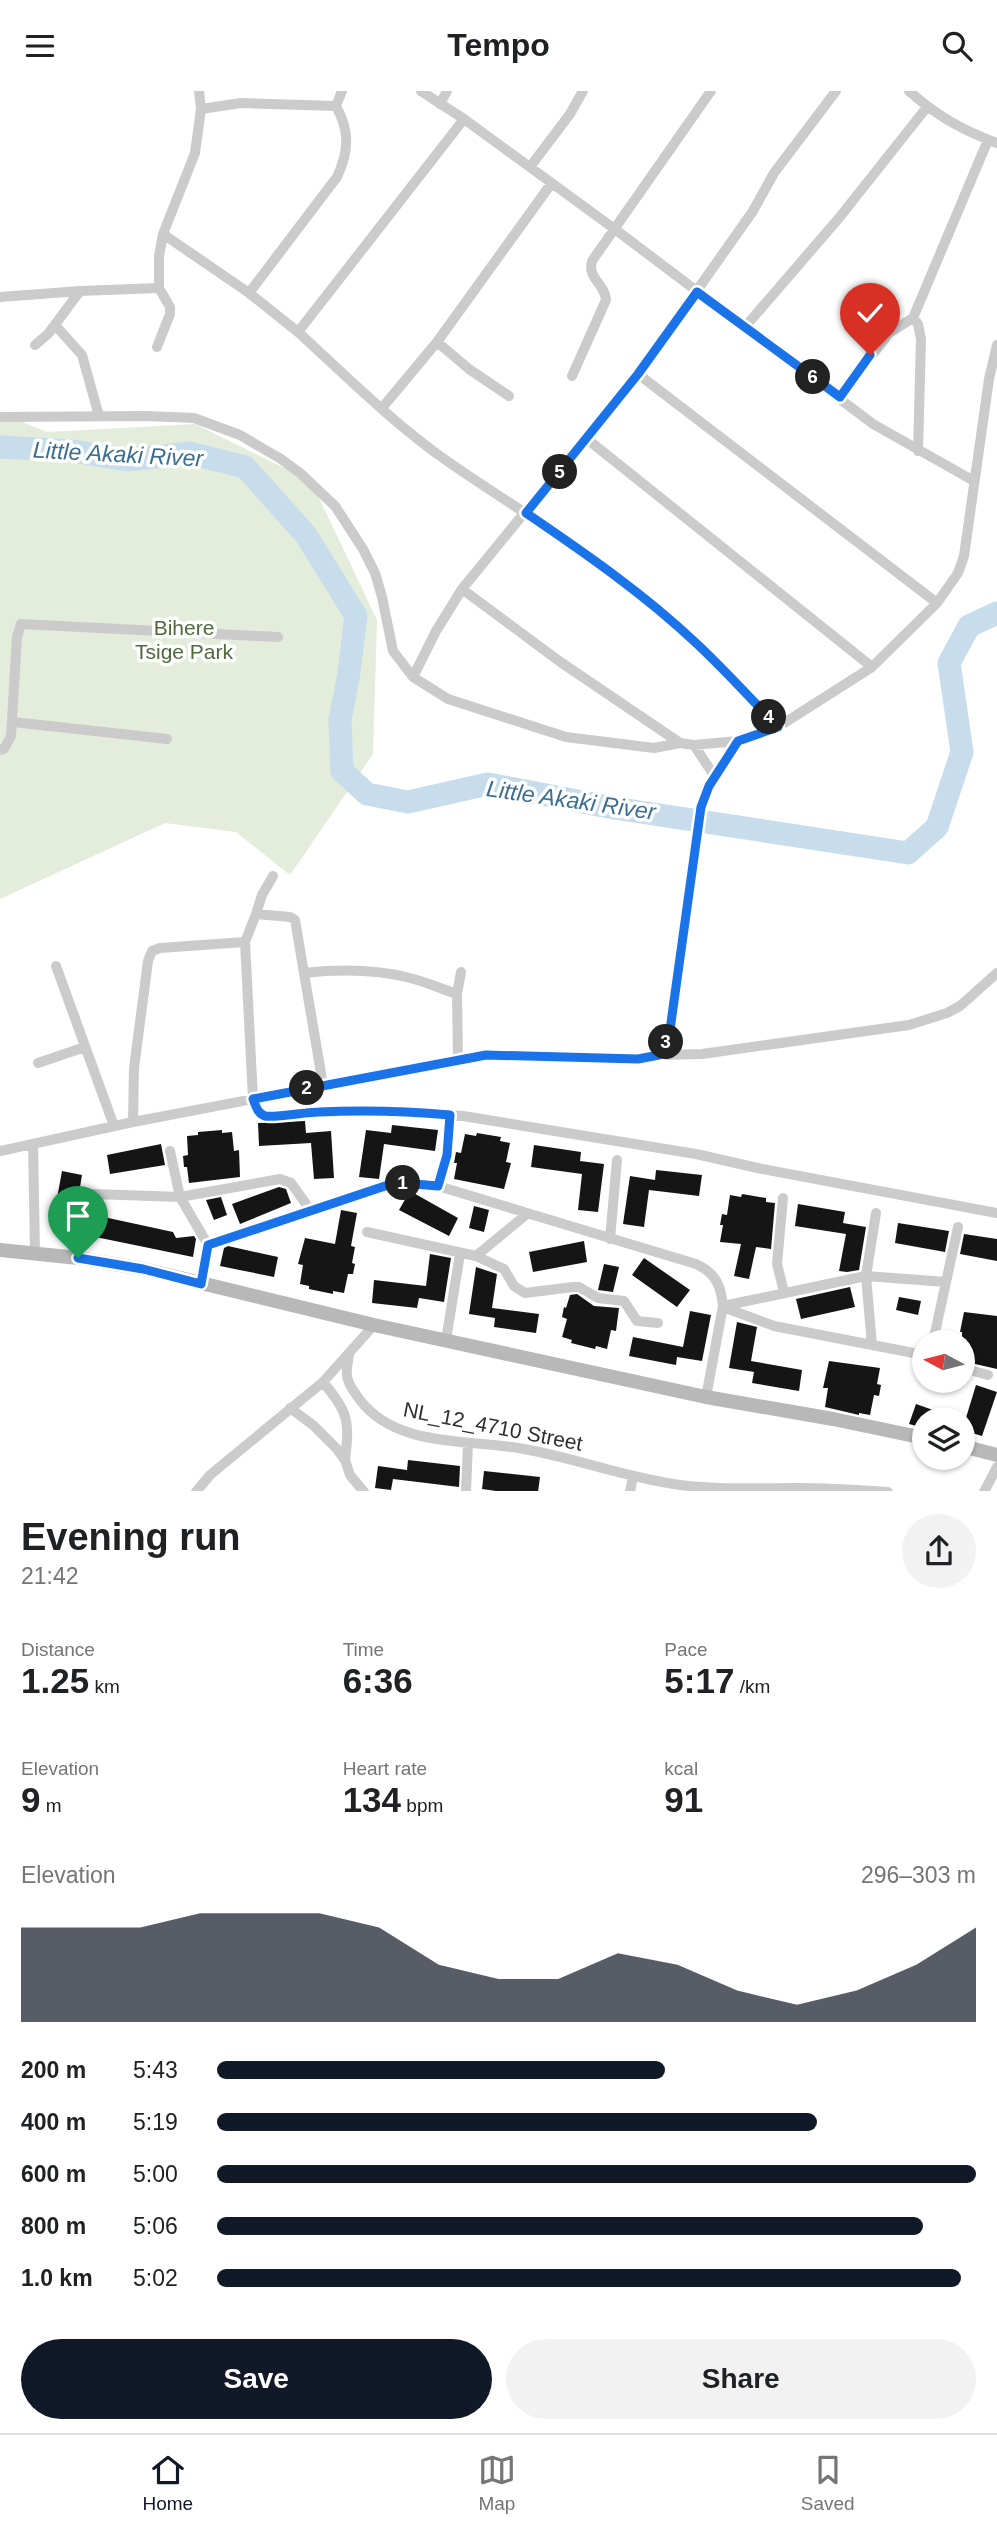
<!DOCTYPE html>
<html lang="en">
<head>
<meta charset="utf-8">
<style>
	:root { --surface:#fff; --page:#f2f2f2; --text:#202124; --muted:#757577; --line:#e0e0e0; --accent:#111827 }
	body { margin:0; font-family:Arial,sans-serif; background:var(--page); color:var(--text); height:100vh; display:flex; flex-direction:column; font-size:26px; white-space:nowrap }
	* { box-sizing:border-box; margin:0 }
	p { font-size:23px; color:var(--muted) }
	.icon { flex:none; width:38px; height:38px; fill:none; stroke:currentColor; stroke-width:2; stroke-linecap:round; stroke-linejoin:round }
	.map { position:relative; height:1400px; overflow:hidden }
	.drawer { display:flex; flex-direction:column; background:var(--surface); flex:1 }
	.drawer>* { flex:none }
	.needle { width:46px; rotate:277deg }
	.fabs { position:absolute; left:912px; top:1239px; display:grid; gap:14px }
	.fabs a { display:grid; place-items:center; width:63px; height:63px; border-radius:50%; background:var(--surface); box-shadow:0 2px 5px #0004; font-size:35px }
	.pin { position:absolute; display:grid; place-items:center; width:60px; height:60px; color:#fff; margin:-72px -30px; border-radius:50% 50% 50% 0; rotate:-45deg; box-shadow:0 0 7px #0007 }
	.pin .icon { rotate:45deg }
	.km { position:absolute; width:35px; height:35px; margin:-18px; border-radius:50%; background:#222; color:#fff; font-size:19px; line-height:35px; text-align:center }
	.round { display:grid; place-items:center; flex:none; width:74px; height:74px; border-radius:37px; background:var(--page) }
	.summary { display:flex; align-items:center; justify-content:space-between; height:119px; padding:0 21px }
	h1 { font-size:38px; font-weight:800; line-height:52px }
	.figures { display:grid; grid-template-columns:repeat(3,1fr); gap:10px; height:119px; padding:7px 21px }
	.figures div { display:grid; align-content:center }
	.figures b { font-size:35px; font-weight:800 }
	.figures small { font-size:19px; font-weight:400 }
	.figures p { font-size:19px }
	.chart { height:196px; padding:14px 21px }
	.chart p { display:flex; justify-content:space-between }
	.chart svg { width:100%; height:126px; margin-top:7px; fill:var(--accent); opacity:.7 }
	.action { display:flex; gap:14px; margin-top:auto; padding:14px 21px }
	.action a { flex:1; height:80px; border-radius:42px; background:var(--accent); color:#fff; font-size:28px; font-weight:800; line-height:80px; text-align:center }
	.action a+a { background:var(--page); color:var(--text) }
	ul { padding:0 21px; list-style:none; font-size:23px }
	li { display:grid; grid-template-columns:112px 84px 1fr; align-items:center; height:52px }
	li i { height:18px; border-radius:9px; background:var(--accent) }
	header { display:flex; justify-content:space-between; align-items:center; height:91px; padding:0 21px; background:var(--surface); font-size:32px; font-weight:800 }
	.dock { display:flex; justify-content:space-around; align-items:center; height:98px; border-top:2px solid var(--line); background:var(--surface); font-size:19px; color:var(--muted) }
	.dock a { display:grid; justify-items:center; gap:4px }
	.dock .current { color:var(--accent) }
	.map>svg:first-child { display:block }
	.green { fill:#e4ecdb }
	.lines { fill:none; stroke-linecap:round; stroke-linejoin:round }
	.river { stroke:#c7ddec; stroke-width:23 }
	.building { fill:#151515 }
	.street { stroke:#cbcbcb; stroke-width:10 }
	.secondary { stroke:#b8b8b8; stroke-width:14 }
	.route-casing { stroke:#fff; stroke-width:14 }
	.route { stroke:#1a73e8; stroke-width:9 }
	.labels { text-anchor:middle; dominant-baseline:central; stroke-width:7; stroke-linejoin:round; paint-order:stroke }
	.park-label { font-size:21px; fill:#506a3b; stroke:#fff }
	.street-label { font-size:21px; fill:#2e2e2e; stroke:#fff }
	.water-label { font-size:23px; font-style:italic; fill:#3b6e91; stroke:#fff }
</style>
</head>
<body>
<header><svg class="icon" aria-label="menu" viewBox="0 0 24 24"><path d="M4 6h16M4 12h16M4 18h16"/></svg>Tempo<svg class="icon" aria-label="search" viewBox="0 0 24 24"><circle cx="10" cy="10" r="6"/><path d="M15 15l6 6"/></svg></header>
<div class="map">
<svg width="997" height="1401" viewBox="0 0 997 1401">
	<rect width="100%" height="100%" fill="#fff"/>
	<path class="green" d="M 0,322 L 47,341 L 195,333 L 311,390 L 377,529 L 373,663 L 290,784 L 236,741 L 165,732 L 0,808 Z"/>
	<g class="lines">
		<path class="river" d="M 0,356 L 73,360 L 127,369 L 189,362 L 245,376 L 306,444 L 356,525 L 348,588 L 340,629 L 342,680 L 367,703 L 408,711 L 488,693 L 614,717 L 908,762 L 937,736 L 962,661 L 949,572 L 969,535 L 997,522"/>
	</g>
	<path class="building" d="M 305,1030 L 306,1042 L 331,1040 L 334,1087 L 314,1088 L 311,1052 L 259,1055 L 258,1032 Z
		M 392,1034 L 438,1039 L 435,1060 L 384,1053 L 379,1088 L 359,1086 L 366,1039 L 391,1042 Z
		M 222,1039 L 222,1042 L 232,1041 L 234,1060 L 239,1059 L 240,1086 L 189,1092 L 187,1076 L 184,1076 L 183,1065 L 188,1064 L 187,1045 L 198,1044 L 198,1041 Z
		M 477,1042 L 501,1046 L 500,1050 L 510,1052 L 506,1071 L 511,1072 L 504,1098 L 454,1088 L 457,1072 L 454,1072 L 456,1061 L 461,1062 L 465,1043 L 476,1045 Z
		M 161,1053 L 165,1074 L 110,1083 L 107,1064 Z
		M 534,1054 L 581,1061 L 580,1070 L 604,1073 L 598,1121 L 578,1119 L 582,1083 L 531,1076 Z
		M 656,1079 L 702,1084 L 699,1105 L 649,1099 L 644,1136 L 623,1133 L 630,1085 L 655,1089 Z
		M 62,1080 L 82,1084 L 76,1120 L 173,1141 L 176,1147 L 194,1145 L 196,1148 L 193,1166 L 76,1142 L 78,1133 L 53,1129 Z
		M 279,1096 L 286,1098 L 291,1112 L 240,1133 L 232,1113 Z
		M 410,1100 L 458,1127 L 449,1145 L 399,1119 Z
		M 742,1103 L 766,1107 L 766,1111 L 775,1112 L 771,1158 L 756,1156 L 749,1188 L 734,1185 L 741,1153 L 720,1151 L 723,1134 L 720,1134 L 722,1123 L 727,1124 L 730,1104 L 741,1106 Z
		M 221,1106 L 227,1124 L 214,1129 L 206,1109 Z
		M 798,1113 L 845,1121 L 843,1132 L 866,1136 L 859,1179 L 847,1181 L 839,1180 L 846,1143 L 795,1135 Z
		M 474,1115 L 489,1119 L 484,1141 L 469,1137 Z
		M 341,1119 L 357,1122 L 351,1155 L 355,1156 L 352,1172 L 355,1173 L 353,1183 L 348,1183 L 344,1202 L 333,1200 L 333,1203 L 309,1198 L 309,1195 L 300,1193 L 303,1174 L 298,1173 L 305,1147 L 335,1153 Z
		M 898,1132 L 949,1140 L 945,1161 L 895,1152 Z
		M 964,1143 L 997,1148 L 997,1170 L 960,1163 Z
		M 584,1150 L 587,1171 L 533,1181 L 529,1161 Z
		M 228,1155 L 278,1166 L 274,1186 L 220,1175 L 224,1157 Z
		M 430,1163 L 451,1167 L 444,1211 L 419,1207 L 417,1217 L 372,1212 L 374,1189 L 426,1195 Z
		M 644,1167 L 690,1199 L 677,1216 L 632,1184 Z
		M 604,1173 L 619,1176 L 613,1201 L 598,1199 Z
		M 476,1176 L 497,1183 L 492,1217 L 539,1223 L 536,1242 L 494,1236 L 495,1227 L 469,1223 Z
		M 850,1196 L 855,1216 L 801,1228 L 796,1208 Z
		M 577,1203 L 594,1215 L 619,1217 L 616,1240 L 611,1239 L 607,1258 L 596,1255 L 595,1258 L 571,1252 L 572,1249 L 562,1246 L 567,1228 L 562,1226 L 564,1216 L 566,1217 L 570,1204 Z
		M 899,1206 L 921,1210 L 918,1224 L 896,1219 Z
		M 690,1220 L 711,1224 L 702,1270 L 677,1266 L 676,1274 L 629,1265 L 633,1246 L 683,1256 Z
		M 964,1221 L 997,1225 L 997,1278 L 962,1270 L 962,1241 L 960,1241 Z
		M 737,1231 L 757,1236 L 751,1270 L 802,1279 L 799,1300 L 752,1292 L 754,1281 L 729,1277 Z
		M 829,1270 L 880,1277 L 877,1293 L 881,1294 L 879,1305 L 874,1304 L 870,1324 L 859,1322 L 859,1324 L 825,1316 L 828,1297 L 823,1297 Z
		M 976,1294 L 997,1301 L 982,1345 L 962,1339 L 962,1329 L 965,1330 Z
		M 916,1313 L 956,1327 L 956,1328 L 924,1328 L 924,1337 L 909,1333 Z
		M 408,1369 L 460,1375 L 459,1396 L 393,1388 L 391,1399 L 375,1397 L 378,1375 L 407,1379 Z
		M 484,1380 L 540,1386 L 538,1401 L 503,1401 L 482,1398 Z"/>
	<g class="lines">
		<path class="street" d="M 199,0 L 201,18 L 241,12 L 336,15
			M 421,0 L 464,28 L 616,139 L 873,333 L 974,390
			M 909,0 C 937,25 962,39 997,52
			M 440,13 L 447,0
			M 201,18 L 195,62 L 163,143 L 249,202
			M 464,28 L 298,241 C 346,285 394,333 447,370 C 512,415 579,454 640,504 C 689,545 733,590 778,636
			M 530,76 L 570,23 L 583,0
			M 0,206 L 80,200
			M 55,234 L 82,264 L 99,325
			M 745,236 L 839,127 L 927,16
			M 298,241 L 249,202 L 337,86 C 349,60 350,40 336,15 L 342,0
			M 437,251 L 469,278 L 509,305
			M 35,254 L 48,243 L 80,200 L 159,197
			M 157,256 L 170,223 L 170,216 L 159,197 L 159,165 L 163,143
			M 638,283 L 937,512
			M 572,285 L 606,209 C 605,192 587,188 592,170 L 711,0
			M 840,306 L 889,242 L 913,227
			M 382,317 L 437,251 L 551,93
			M 0,326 L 146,325 L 194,327 L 240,344 L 281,368 L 300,382 L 335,415 L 363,458 L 375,482 L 382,506 L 393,560 L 413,586
			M 587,348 L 872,576
			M 918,360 L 921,248 L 918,233 L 913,227 L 988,49
			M 462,498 L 559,570 L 680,652
			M 13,631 L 167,648
			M 738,650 L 694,654 L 680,652 L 654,657 L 566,646 L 448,608 L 413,586 L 436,540 L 462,498 L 638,283 L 753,120 L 774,82 L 836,0
			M 694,654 L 715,686
			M 0,659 L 4,658 L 11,645 L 17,546 L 21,533 L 278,546
			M 256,823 L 262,804 L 273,785
			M 56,875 L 114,1035
			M 304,882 C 340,878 375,878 410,887 C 426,891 442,898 457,903
			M 659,964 L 669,946 L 701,717 L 709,695 L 738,650 L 778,636 L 872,576 L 937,512 L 958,482 L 964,465 L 989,288 L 997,254
			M 458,970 L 457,903 L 461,881
			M 38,972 L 85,956
			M 323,994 L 295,829 L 290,826 L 256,823 L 245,851 L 253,1008 L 258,1021 L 263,1024 L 368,1019 L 463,1025 L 696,1063 L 762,1078 L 997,1122
			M 133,1031 L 134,977 L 148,870 L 152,860 L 160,857 L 245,851
			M 33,1053 L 35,1162
			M 0,1060 L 133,1031 L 478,965 L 638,968 L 659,964 L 702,963 L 909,934 L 947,922 L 960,915 L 997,882
			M 170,1060 L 180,1106 L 208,1154
			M 438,1095 L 447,1064 L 450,1024
			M 93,1103 L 180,1106 L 280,1088 L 291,1092 L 311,1120
			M 783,1107 L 777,1173 L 784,1201
			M 367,1141 L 476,1165 L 527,1123
			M 610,1148 L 617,1069
			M 476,1165 L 504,1178 L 514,1195 L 525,1202 L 573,1196 L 579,1196 L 598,1207 L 624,1210 L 637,1230 L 658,1232
			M 201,1193 L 208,1154 L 385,1095 L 403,1092 L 438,1095 L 696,1173 C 716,1182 721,1195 723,1215 L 706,1306
			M 723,1215 L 866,1185 L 876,1122
			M 723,1216 L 774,1235 L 924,1264
			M 446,1249 L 460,1163
			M 933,1251 L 958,1136
			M 872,1254 L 866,1185 L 946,1191
			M 349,1264 C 348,1271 346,1279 347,1285 C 348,1294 355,1302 360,1309 C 396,1357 470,1348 524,1358 C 576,1367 626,1387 680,1394 C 720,1399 757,1397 797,1397 C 827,1397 858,1399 888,1401
			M 962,1277 L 988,1284
			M 323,1291 C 348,1322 350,1328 345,1369
			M 290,1317 L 313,1334 L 337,1358 L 345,1369 L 350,1384 L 364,1401
			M 196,1401 L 210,1384 L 323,1291 L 374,1234
			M 466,1401 L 468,1352
			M 630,1401 L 633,1385
			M 984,1401 L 997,1376"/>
		<path class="secondary" d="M 0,1159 L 78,1167 L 143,1178 L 374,1234 L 706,1306 L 833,1328 L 924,1347
			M 962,1355 L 997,1364"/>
	</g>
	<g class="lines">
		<defs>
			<path id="route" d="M 78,1167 L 143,1178 L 201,1193 L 208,1154 L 385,1095 L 403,1092 L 438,1095 L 447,1064 L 450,1024 C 406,1020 363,1019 319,1021 C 307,1021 274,1027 265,1025 C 257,1022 256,1015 253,1008 L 486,964 L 638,968 L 659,964 L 669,946 L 701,716 L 709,695 L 738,650 L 778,636 C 751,608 725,579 696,552 C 644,503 585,462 526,422 L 638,283 L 697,201 L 840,306 L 870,264"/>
		</defs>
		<use href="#route" class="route-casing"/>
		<use href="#route" class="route"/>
	</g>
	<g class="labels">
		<g class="park-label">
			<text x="184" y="536">Bihere<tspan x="184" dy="24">Tsige Park</tspan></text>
		</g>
		<g class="street-label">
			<text transform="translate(493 1335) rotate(11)">NL_12_4710 Street</text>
		</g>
		<g class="water-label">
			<text transform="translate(118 363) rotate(3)">Little Akaki River</text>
			<text transform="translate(571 709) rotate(8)">Little Akaki River</text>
		</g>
	</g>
</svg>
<div class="fabs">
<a><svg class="needle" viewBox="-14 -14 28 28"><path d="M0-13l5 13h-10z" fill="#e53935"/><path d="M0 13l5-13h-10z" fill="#757577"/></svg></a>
<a><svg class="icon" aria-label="layers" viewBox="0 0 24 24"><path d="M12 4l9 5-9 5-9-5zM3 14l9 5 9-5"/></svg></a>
</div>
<div class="pin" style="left:78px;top:1167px;background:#1e9e55"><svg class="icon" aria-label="arrive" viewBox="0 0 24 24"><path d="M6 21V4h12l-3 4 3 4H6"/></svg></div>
<div class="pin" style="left:870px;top:264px;background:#d93025"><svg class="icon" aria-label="check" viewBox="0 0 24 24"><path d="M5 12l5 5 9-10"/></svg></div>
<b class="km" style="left:403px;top:1092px">1</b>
<b class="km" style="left:307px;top:997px">2</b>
<b class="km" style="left:666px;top:951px">3</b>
<b class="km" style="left:769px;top:626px">4</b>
<b class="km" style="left:560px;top:381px">5</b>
<b class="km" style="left:813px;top:286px">6</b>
</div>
<section class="drawer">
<div class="summary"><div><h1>Evening run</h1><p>21:42</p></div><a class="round"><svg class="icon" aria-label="share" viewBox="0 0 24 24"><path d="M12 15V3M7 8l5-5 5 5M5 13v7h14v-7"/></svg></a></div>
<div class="figures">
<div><p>Distance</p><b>1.25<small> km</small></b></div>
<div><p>Time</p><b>6:36</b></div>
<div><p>Pace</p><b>5:17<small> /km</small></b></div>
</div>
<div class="figures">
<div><p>Elevation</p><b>9<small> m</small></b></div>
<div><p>Heart rate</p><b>134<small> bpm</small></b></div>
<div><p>kcal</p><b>91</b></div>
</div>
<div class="chart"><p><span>Elevation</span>296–303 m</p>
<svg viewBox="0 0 160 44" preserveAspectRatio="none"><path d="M0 44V11L10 11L20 11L30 6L40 6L50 6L60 11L70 24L80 29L90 29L100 20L110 24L120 33L130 38L140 33L150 24L160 11V44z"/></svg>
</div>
<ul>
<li><b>200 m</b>5:43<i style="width:59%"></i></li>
<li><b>400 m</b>5:19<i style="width:79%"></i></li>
<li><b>600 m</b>5:00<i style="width:100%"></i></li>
<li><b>800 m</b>5:06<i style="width:93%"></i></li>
<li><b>1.0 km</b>5:02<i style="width:98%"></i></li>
</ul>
<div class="action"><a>Save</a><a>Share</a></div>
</section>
<nav class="dock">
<a class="current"><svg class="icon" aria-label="home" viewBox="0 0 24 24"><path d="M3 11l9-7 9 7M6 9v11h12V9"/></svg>Home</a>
<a><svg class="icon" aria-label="map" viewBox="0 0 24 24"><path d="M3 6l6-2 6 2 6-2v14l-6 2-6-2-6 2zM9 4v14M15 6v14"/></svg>Map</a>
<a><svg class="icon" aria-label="saved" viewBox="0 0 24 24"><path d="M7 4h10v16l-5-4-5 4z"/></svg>Saved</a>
</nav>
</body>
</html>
